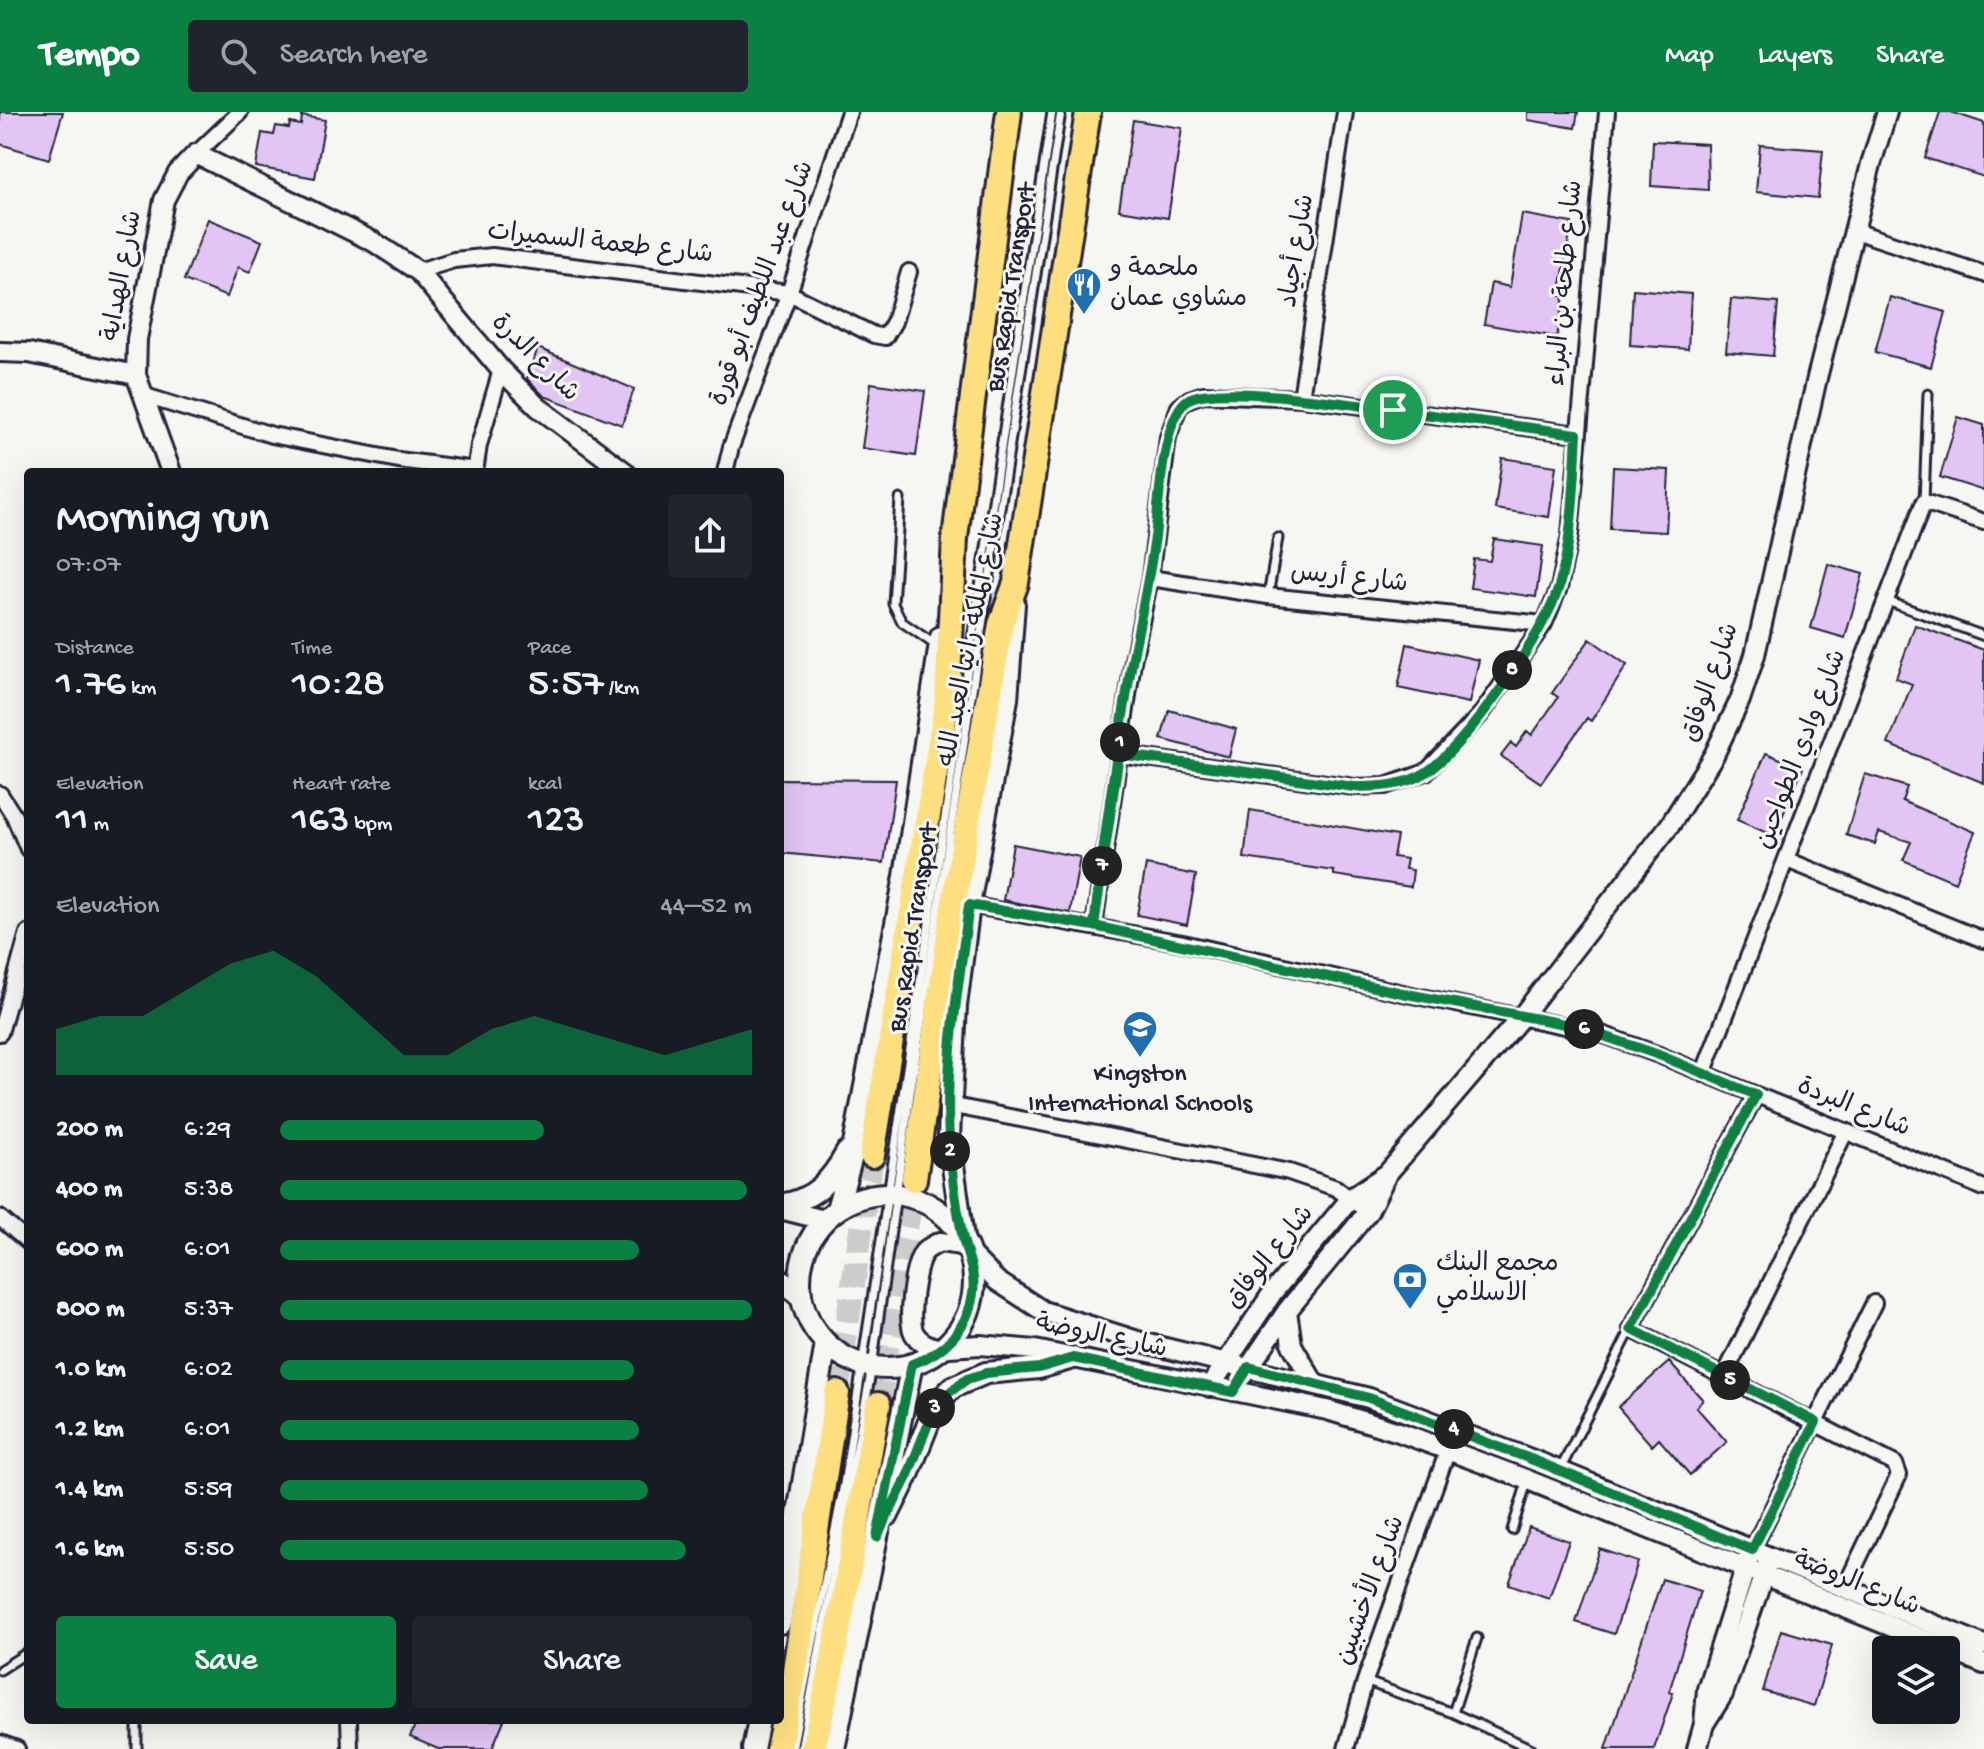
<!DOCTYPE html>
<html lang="en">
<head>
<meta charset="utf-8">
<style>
	:root { --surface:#171b24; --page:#20242c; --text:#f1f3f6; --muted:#9ea1a6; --accent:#0b8043 }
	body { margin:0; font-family:"Gochi Hand","Playpen Sans Arabic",sans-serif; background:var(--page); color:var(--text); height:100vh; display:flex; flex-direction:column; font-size:30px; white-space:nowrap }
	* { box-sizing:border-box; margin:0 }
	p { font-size:26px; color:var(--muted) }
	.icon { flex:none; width:44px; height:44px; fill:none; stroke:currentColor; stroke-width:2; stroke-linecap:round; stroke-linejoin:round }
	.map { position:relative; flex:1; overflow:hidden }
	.details { position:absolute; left:24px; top:356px; width:760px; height:1256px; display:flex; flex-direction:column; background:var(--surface); border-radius:8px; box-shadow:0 8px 32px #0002 }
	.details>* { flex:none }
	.fabs { position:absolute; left:1872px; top:1524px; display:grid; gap:16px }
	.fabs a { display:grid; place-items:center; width:88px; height:88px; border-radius:8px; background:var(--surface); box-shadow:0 8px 32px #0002; font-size:40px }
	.pin { position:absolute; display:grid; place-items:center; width:68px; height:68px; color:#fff; margin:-34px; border:4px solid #fff; border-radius:50%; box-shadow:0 2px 8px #0007 }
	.km { position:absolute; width:40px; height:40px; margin:-20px; border-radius:50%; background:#222; color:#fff; font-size:22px; line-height:40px; text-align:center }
	.round { display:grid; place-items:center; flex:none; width:84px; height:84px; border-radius:8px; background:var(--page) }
	.overview { display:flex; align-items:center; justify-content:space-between; height:136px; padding:0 32px }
	h1 { font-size:44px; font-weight:600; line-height:60px }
	.figures { display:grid; grid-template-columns:repeat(3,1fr); gap:12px; height:136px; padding:8px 32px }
	.figures div { display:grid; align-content:center }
	.figures b { font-size:40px; font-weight:600 }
	.figures small { font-size:22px; font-weight:400 }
	.figures p { font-size:22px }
	.chart { height:224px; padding:16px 32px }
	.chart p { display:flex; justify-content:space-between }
	.chart svg { width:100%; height:144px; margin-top:8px; fill:var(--accent); opacity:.7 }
	.cta { display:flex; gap:16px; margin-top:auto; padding:16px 32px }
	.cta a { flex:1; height:92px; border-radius:8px; background:var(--accent); color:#fff; font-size:32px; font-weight:600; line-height:92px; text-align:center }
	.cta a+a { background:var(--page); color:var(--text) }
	ul { padding:0 32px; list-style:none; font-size:26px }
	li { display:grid; grid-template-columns:128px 96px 1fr; align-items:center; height:60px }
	li i { height:20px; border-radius:10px; background:var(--accent) }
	header { display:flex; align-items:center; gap:48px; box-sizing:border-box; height:112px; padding:0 40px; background:var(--accent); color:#fff }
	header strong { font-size:38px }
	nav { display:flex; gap:44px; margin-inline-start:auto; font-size:28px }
	.search { width:560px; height:72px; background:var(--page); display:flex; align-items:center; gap:20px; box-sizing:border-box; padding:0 28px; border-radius:8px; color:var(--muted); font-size:30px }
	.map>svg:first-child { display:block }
	.building { fill:#e2c5f3; stroke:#22223b; stroke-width:2 }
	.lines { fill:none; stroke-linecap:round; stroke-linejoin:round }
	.primary-tunnel { stroke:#cccccd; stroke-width:24; stroke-dasharray:24 12; stroke-linecap:butt }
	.service-casing { stroke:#22223b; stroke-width:13 }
	.minor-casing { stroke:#22223b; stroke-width:20 }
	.tertiary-casing { stroke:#22223b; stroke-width:24 }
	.secondary-casing { stroke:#22223b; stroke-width:26 }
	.primary-casing { stroke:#22223b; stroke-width:30 }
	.service { stroke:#f6f6f2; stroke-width:7 }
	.minor { stroke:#f6f6f2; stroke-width:14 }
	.tertiary { stroke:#f6f6f2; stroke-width:18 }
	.secondary { stroke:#f6f6f2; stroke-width:20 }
	.primary { stroke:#fedf80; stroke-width:24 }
	.route-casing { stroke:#fff; stroke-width:16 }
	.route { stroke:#0b8043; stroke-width:10 }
	.labels { text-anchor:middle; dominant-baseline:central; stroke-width:6; stroke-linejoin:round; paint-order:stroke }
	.street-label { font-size:26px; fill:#22223b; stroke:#f6f6f2 }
	.poi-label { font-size:26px; fill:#22223b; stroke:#f6f6f2; text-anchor:start }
</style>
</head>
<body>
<header>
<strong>Tempo</strong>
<div class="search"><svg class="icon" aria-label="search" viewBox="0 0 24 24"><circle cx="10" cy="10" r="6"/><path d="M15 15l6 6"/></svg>Search here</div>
<nav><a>Map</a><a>Layers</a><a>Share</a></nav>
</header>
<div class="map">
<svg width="1984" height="1637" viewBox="0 0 1984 1637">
	<rect width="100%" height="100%" fill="#f6f6f2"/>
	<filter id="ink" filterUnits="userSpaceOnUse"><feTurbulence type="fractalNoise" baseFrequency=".0125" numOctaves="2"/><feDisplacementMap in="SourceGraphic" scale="16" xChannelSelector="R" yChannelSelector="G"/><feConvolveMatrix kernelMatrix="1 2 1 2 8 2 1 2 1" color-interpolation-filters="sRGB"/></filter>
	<g filter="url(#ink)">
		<path class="building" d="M 0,0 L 63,0 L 49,47 L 0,32 Z
			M 1528,0 L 1578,0 L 1575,16 L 1528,8 Z
			M 1940,0 L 1951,0 L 1984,11 L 1984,65 L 1925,46 Z
			M 302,4 L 325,8 L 315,66 L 256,55 L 262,21 L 274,23 L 276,14 L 289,16 L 290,11 L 301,13 Z
			M 1133,8 L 1182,16 L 1168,106 L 1119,98 Z
			M 1653,29 L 1707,32 L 1708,78 L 1651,74 Z
			M 1760,33 L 1823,38 L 1818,86 L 1756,80 Z
			M 1522,102 L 1572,111 L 1559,184 L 1564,184 L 1557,225 L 1484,212 L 1491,171 L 1510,175 Z
			M 208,107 L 262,129 L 250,160 L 238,155 L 227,185 L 184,168 Z
			M 1633,177 L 1691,182 L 1688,237 L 1630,233 Z
			M 1890,185 L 1946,200 L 1931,255 L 1875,240 Z
			M 1731,187 L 1778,191 L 1773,244 L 1726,240 Z
			M 538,236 L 634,277 L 622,313 L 544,284 L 527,267 Z
			M 871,271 L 925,279 L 916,344 L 862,336 Z
			M 1958,305 L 1984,313 L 1984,379 L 1940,365 Z
			M 1502,346 L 1556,354 L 1549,405 L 1495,397 Z
			M 1613,355 L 1669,358 L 1666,420 L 1610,417 Z
			M 1494,427 L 1543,434 L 1536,485 L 1470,476 L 1474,447 L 1490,449 Z
			M 1828,452 L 1863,462 L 1845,526 L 1811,516 Z
			M 1915,513 L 1984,538 L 1984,671 L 1888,632 L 1912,572 L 1896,566 Z
			M 1590,527 L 1627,553 L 1591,609 L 1587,606 L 1541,671 L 1501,644 L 1511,631 L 1516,635 L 1527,619 L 1532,623 L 1558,585 L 1552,581 Z
			M 1407,532 L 1479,548 L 1469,591 L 1398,576 Z
			M 1169,598 L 1236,617 L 1229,645 L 1161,627 Z
			M 1766,641 L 1803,656 L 1774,724 L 1737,708 Z
			M 1865,662 L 1907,675 L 1902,689 L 1975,720 L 1955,770 L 1903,748 L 1911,730 L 1879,720 L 1875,732 L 1846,723 Z
			M 780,667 L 896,668 L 884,751 L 780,741 Z
			M 1250,698 L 1397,724 L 1393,745 L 1407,747 L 1405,757 L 1413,758 L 1411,775 L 1334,763 L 1334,759 L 1244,746 Z
			M 1013,732 L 1080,745 L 1070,801 L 1003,788 Z
			M 1146,753 L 1196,763 L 1187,813 L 1137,803 Z
			M 1669,1250 L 1703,1288 L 1696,1295 L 1727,1330 L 1690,1363 L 1659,1327 L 1652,1334 L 1618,1295 Z
			M 1529,1415 L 1569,1429 L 1549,1486 L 1509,1472 Z
			M 1600,1437 L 1638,1450 L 1614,1522 L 1576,1510 Z
			M 1662,1467 L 1700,1479 L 1669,1580 L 1673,1581 L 1654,1637 L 1606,1637 Z
			M 1781,1518 L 1832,1533 L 1814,1594 L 1763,1579 Z
			M 417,1608 L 504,1608 L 492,1637 L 438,1637 L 410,1625 Z"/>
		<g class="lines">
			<path class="primary-tunnel" d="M 837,1281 L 872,1043
				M 878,1293 L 914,1067"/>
			<defs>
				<path id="service" d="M 900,387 L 893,492 L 902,510 L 937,534
					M 1924,390 L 1928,282
					M 1268,484 L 1278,426
					M 1887,489 L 1984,524
					M 1560,1358 L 1631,1217
					M 1512,1418 L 1527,1370
					M 0,1558 L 28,1540
					M 1365,1569 L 1453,1601 L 1532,1637
					M 1453,1601 L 1477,1526
					M 137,1608 L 137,1637
					M 792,1637 L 844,1372 L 1052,0
					M 801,1637 L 872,1255 L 910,982 L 1061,0"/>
				<path id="minor" d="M 196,42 L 240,0
					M 1855,119 L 1984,162
					M 418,159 L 454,148 L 492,144 L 789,181 L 874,223 L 885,225 L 894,210 L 909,160
					M 142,283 L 272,323 L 398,348 L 476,358
					M 1301,286 L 1345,0
					M 475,360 L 479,333 L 501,258
					M 725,360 L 731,335 L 789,181 L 849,0
					M 1150,466 L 1268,484 L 1544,512
					M 1119,642 L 1354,675 L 1385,674 L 1426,660 L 1482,601 L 1544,512 L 1559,476 L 1570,423 L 1607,0
					M 0,682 L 14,704 L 28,737
					M 1787,748 L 1984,828
					M 969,793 L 1183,831 L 1407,882 L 1599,921 L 1659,943 L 1984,1076
					M 1094,814 L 1133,549 L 1150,466 L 1168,325 L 1179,295 L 1189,287 L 1204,282 L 1301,286 L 1577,322
					M 0,921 L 28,821
					M 1703,962 L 1924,390 L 1984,410
					M 1756,983 L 1631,1217 L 1895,1352 L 1899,1363 L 1845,1475
					M 949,993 L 1289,1060 L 1336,1076 L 1368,1100
					M 0,1106 L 28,1130
					M 1724,1264 L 1846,1019
					M 1752,1438 L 1874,1191
					M 349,1608 L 350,1637
					M 0,1631 L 17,1637
					M 1346,1637 L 1365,1569 L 1448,1338"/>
				<path id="tertiary" d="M 0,240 L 29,241 L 136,263
					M 171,360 L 136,263 L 137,227 L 164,88 L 178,61 L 196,42 L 374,130 L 418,159 L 501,258 L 538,295 L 625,360
					M 780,1097 L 824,1108
					M 780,1166 L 802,1188
					M 1287,1199 L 1292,1233 L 1314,1271
					M 1243,1264 L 1287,1199 L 1368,1100 L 1387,1062
					M 1210,1275 L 1273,1180 L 1351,1086 L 1387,1062 L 1522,904 L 1670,713 L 1714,643 L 1740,588 L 1755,543 L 1817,266 L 1871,52 L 1887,0
					M 1984,1533 L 1541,1351 L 1369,1286 L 1141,1230 L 1043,1199 L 997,1169 L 961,1133 L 940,1130 C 934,1133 929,1135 924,1140 C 914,1153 907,1208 914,1221 C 919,1230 927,1233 935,1236 L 980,1233 L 1035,1238 L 1327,1298 L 1399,1320 L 1528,1368 L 1984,1552
					M 1704,1612 L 1707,1577 L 1748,1448
					M 1697,1637 L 1704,1612 L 1723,1582 L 1767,1453"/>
				<path id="secondary" d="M800 1169a87 87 0 1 1 174 0a87 87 0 1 1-174 0Z
					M 780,1093 C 814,1088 831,1069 847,1040
					M 837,1097 L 851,1048 L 905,764 L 941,525
					M 963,1126 L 949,1024 L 956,894 L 969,793 L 1007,587 L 1014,492
					M 888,1403 L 908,1363 L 932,1302 L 942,1286 L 953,1275 L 986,1261 L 1039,1256 L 1073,1246
					M 780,1511 L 826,1231
					M 753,1637 L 759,1608
					M 834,1637 L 912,1252"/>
				<path id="primary" d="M 872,1043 L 947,588 L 955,426 L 1009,0
					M 914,1067 L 953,796 L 1001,512 L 1016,471 L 1088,0
					M 778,1637 L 794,1564 L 837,1281
					M 813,1637 L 830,1564 L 878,1293"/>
			</defs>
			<use href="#service" class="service-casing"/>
			<use href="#minor" class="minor-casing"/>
			<use href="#tertiary" class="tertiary-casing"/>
			<use href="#secondary" class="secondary-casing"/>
			<use href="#primary" class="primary-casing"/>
			<use href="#service" class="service"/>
			<use href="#minor" class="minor"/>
			<use href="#tertiary" class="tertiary"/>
			<use href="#secondary" class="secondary"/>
			<use href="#primary" class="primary"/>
		</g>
	</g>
	<g class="lines" filter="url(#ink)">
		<defs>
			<path id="route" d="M 1393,298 C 1355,293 1218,271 1189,287 C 1162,302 1159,394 1155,425 C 1149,467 1140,508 1132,550 C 1117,637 1104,726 1094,814 L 969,793 C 960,864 944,954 949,1025 C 951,1057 956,1091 962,1122 C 966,1143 976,1159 973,1182 C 968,1216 944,1241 912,1252 L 877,1425 L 908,1363 L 932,1302 L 942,1286 L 967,1267 L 986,1261 L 1039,1256 L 1073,1246 L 1233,1280 L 1249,1255 L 1369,1286 L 1541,1351 L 1752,1438 L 1816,1310 L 1631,1217 L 1756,983 L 1659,943 L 1575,914 L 1407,882 L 1094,814 L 1119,642 L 1354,675 C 1377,675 1405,674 1425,661 C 1464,637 1547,518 1559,474 C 1573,425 1574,373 1577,322 L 1393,298"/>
		</defs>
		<use href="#route" class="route-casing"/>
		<use href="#route" class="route"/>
	</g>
	<defs>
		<symbol id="restaurant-pin" viewBox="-11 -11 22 30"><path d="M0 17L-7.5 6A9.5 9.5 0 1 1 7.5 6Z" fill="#1f6fb2" stroke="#f6f6f2"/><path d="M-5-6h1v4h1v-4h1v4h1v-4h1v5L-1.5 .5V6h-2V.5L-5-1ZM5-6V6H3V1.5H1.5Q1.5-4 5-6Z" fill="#fff"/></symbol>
		<symbol id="school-pin" viewBox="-11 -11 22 30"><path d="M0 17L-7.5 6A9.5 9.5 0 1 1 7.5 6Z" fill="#1f6fb2" stroke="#f6f6f2"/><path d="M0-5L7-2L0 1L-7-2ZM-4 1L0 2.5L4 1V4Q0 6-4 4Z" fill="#fff"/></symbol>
		<symbol id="bank-pin" viewBox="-11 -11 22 30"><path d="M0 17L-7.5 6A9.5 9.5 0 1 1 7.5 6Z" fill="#1f6fb2" stroke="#f6f6f2"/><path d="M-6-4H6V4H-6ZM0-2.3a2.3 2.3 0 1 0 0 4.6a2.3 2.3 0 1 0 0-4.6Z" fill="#fff"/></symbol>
	</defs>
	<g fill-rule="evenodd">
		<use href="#restaurant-pin" x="1064" y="153" width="40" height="54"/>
		<use href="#school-pin" x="1120" y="896" width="40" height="54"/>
		<use href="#bank-pin" x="1390" y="1148" width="40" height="54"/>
	</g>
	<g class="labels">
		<g class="street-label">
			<text transform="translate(600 133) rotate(6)">شارع طعمة السميرات</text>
			<text transform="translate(1299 139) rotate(-81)">شارع أجياد</text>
			<text transform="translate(124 164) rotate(-80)">شارع الهداية</text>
			<text transform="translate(1567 171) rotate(-85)">شارع طلحة بن البراء</text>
			<text transform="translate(764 172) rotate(-70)">شارع عبد اللطيف أبو قورة</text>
			<text transform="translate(1013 176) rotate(-81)">Bus Rapid Transport</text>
			<text transform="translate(534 247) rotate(45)">شارع الدرة</text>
			<text transform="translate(1349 468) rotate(6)">شارع أريس</text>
			<text transform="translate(973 528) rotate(-79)">شارع الملكة رانيا العبد الله</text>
			<text transform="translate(1712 571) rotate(-70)">شارع الوفاق</text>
			<text transform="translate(1803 638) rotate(-69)">شارع وادي الطواحين</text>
			<text transform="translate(915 816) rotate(-81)">Bus Rapid Transport</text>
			<text transform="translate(1853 997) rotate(22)">شارع البردة</text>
			<text transform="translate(1271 1146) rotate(-51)">شارع الوفاق</text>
			<text transform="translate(1101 1226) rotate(12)">شارع الروضة</text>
			<text transform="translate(1856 1473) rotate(22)">شارع الروضة</text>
			<text transform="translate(1372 1479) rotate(-70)">شارع الأخشبين</text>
		</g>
		<g class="poi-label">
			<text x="1110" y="158">ملحمة و<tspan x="1110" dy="30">مشاوي عمان</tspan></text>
			<text x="1140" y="963" text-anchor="middle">Kingston<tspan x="1140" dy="30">International Schools</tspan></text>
			<text x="1436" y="1153">مجمع البنك<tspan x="1436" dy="30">الاسلامي</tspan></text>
		</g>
	</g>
</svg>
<div class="fabs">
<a><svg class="icon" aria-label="layers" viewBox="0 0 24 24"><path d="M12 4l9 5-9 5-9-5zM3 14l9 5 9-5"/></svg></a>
</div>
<div class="pin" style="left:1393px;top:298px;background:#1e9e55"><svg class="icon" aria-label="arrive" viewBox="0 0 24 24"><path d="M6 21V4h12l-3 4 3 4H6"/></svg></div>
<b class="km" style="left:1120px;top:630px">1</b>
<b class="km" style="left:950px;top:1039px">2</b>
<b class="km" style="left:935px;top:1296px">3</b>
<b class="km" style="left:1454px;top:1317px">4</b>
<b class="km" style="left:1730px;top:1268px">5</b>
<b class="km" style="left:1584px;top:917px">6</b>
<b class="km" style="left:1102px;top:754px">7</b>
<b class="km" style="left:1512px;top:558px">8</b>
<section class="details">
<div class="overview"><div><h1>Morning run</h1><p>07:07</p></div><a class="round"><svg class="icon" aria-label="share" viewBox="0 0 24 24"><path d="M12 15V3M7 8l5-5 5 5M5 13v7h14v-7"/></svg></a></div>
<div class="figures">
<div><p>Distance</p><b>1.76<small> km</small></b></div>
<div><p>Time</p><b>10:28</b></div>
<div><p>Pace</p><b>5:57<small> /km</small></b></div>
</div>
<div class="figures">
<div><p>Elevation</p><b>11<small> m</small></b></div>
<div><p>Heart rate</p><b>163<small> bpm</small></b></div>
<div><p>kcal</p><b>123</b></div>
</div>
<div class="chart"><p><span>Elevation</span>44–52 m</p>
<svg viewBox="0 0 160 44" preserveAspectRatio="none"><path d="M0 44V30L10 26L20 26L30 18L40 10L50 6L60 14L70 26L80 38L90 38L100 30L110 26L120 30L130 34L140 38L150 34L160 30V44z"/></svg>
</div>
<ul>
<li><b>200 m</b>6:29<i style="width:56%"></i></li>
<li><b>400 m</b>5:38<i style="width:99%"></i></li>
<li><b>600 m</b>6:01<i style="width:76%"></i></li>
<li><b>800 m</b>5:37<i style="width:100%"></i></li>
<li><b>1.0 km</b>6:02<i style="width:75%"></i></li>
<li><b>1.2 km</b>6:01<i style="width:76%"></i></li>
<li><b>1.4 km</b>5:59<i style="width:78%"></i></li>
<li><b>1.6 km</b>5:50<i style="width:86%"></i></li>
</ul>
<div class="cta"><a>Save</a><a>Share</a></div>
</section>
</div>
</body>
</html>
